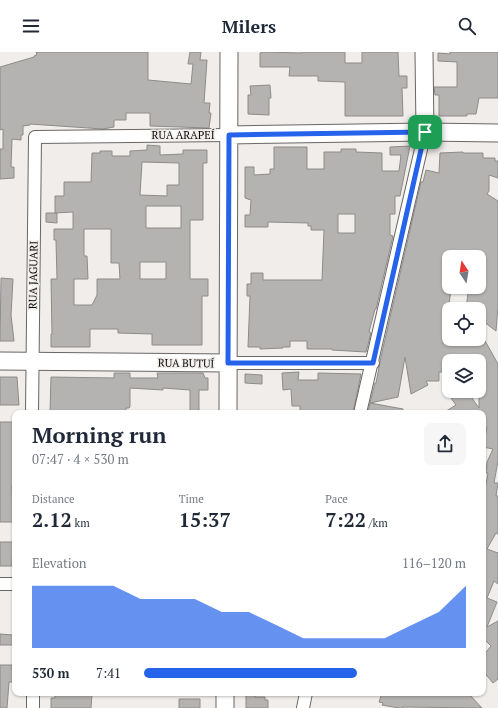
<!DOCTYPE html>
<html lang="en">
<head>
<meta charset="utf-8">
<style>
	:root { --surface:#fff; --page:#f6f6f7; --text:#1f2937; --muted:#747a83; --accent:#2563eb }
	body { margin:0; font-family:"PT Serif",serif; background:var(--page); color:var(--text); height:100vh; display:flex; flex-direction:column; font-size:15px; white-space:nowrap }
	* { box-sizing:border-box; margin:0 }
	p { font-size:13px; color:var(--muted) }
	.icon { flex:none; width:22px; height:22px; fill:none; stroke:currentColor; stroke-width:2; stroke-linecap:round; stroke-linejoin:round }
	.map { position:relative; flex:1; overflow:hidden }
	.side { position:absolute; left:12px; top:358px; width:474px; height:286px; display:flex; flex-direction:column; background:var(--surface); border-radius:8px; box-shadow:0 1px 3px #0004 }
	.side>* { flex:none }
	.needle { width:26px; rotate:348deg }
	.tools { position:absolute; left:442px; top:198px; display:grid; gap:8px }
	.tools a { display:grid; place-items:center; width:44px; height:44px; border-radius:8px; background:var(--surface); box-shadow:0 1px 3px #0004; font-size:20px }
	.pin { position:absolute; display:grid; place-items:center; width:34px; height:34px; color:#fff; margin:-17px; border-radius:8px; box-shadow:0 2px 6px #0006 }
	.round { display:grid; place-items:center; flex:none; width:42px; height:42px; border-radius:8px; background:var(--page) }
	.headline { display:flex; align-items:center; justify-content:space-between; height:68px; padding:0 20px }
	h1 { font-size:22px; font-weight:800; line-height:30px }
	.stats { display:grid; grid-template-columns:repeat(3,1fr); gap:6px; height:68px; padding:4px 20px }
	.stats div { display:grid; align-content:center }
	.stats b { font-size:20px; font-weight:800 }
	.stats small { font-size:11px; font-weight:400 }
	.stats p { font-size:11px }
	.chart { height:112px; padding:8px 20px }
	.chart p { display:flex; justify-content:space-between }
	.chart svg { width:100%; height:72px; margin-top:4px; fill:var(--accent); opacity:.7 }
	ul { padding:0 20px; list-style:none; font-size:13px }
	li { display:grid; grid-template-columns:64px 48px 1fr; align-items:center; height:30px }
	li i { height:10px; border-radius:5px; background:var(--accent) }
	header { display:flex; justify-content:space-between; align-items:center; height:52px; padding:0 20px; background:var(--surface); font-size:18px; font-weight:800 }
	.map>svg:first-child { display:block }
	.building { fill:#b5b3b1; stroke:#8d8c89; fill-rule:evenodd }
	.lines { fill:none; stroke-linecap:round; stroke-linejoin:round }
	.street-casing { stroke:#696664; stroke-width:14 }
	.secondary-casing { stroke:#696664; stroke-width:19 }
	.street { stroke:#fff; stroke-width:12 }
	.secondary { stroke:#fff; stroke-width:17 }
	.route-casing { stroke:#fff; stroke-width:8 }
	.route { stroke:#2563eb; stroke-width:5 }
	.labels { text-anchor:middle; dominant-baseline:central; stroke-width:3; stroke-linejoin:round; paint-order:stroke }
	.street-label { font-size:11px; fill:#0e0d0d; stroke:#f0edeb }
</style>
</head>
<body>
<header><svg class="icon" aria-label="menu" viewBox="0 0 24 24"><path d="M4 6h16M4 12h16M4 18h16"/></svg>Milers<svg class="icon" aria-label="search" viewBox="0 0 24 24"><circle cx="10" cy="10" r="6"/><path d="M15 15l6 6"/></svg></header>
<div class="map">
<svg width="498" height="656" viewBox="0 0 498 656">
	<rect width="100%" height="100%" fill="#f0edeb"/>
	<path class="building" d="M 36,0 L 148,0 L 148,28 L 191,32 L 193,12 L 188,12 L 190,0 L 201,0 L 200,8 L 207,8 L 204,51 L 210,51 L 209,61 L 211,61 L 209,76 L 150,74 L 150,61 L 126,61 L 126,68 L 114,68 L 114,75 L 103,77 L 30,72 L 30,73 L 23,74 L 23,83 L 21,83 L 21,88 L 12,87 L 11,115 L 14,115 L 14,126 L 0,127 L 0,97 L 3,97 L 3,77 L 0,78 L 0,15 L 34,5 L 34,4 L 37,3 Z
		M 264,0 L 302,1 L 302,0 L 345,0 L 345,11 L 362,11 L 362,0 L 398,0 L 399,24 L 407,24 L 407,36 L 402,36 L 403,64 L 345,64 L 345,30 L 318,29 L 318,24 L 289,24 L 290,15 L 260,15 L 260,1 Z
		M 450,0 L 498,0 L 498,46 L 479,46 L 476,62 L 467,62 L 467,64 L 439,64 L 439,43 L 435,43 L 434,35 L 457,35 L 457,10 L 438,9 L 438,1 L 450,2 Z
		M 270,33 L 271,46 L 269,46 L 269,63 L 248,62 L 248,43 L 251,43 L 250,34 Z
		M 147,93 L 160,94 L 160,103 L 183,102 L 183,98 L 207,98 L 207,111 L 203,111 L 203,168 L 190,168 L 190,227 L 208,227 L 208,244 L 202,244 L 202,293 L 152,293 L 152,282 L 118,281 L 118,277 L 90,277 L 90,295 L 51,295 L 51,282 L 52,282 L 51,227 L 57,227 L 56,188 L 54,188 L 54,177 L 73,177 L 73,160 L 55,161 L 55,144 L 64,144 L 64,130 L 91,130 L 92,101 L 100,101 L 100,99 L 112,99 L 112,104 L 130,104 L 130,99 L 147,98 ZM 142,110 L 179,111 L 179,133 L 167,133 L 167,144 L 140,143 ZM 146,154 L 181,154 L 181,176 L 146,176 ZM 84,177 L 111,177 L 111,211 L 119,211 L 120,227 L 97,227 L 97,243 L 92,253 L 74,253 L 74,227 L 88,227 L 87,204 L 84,204 ZM 140,210 L 166,210 L 166,227 L 140,227 Z
		M 410,94 L 400,144 L 395,144 L 395,162 L 390,162 L 390,183 L 393,184 L 376,257 L 375,257 L 369,280 L 371,281 L 366,300 L 332,298 L 332,297 L 307,297 L 307,289 L 290,289 L 290,295 L 283,295 L 283,296 L 260,297 L 260,295 L 248,295 L 250,244 L 247,244 L 247,232 L 251,232 L 251,221 L 263,221 L 263,228 L 322,228 L 324,178 L 311,178 L 311,174 L 308,174 L 308,171 L 268,170 L 268,175 L 245,175 L 245,163 L 250,163 L 251,148 L 245,146 L 245,115 L 254,115 L 254,123 L 270,122 L 270,117 L 274,117 L 274,95 L 307,95 L 307,117 L 324,117 L 324,100 L 341,100 L 341,97 L 356,97 L 356,100 L 382,101 L 382,119 L 399,119 L 401,103 L 390,103 L 390,95 ZM 338,162 L 355,162 L 355,181 L 338,181 Z
		M 463,100 L 463,101 L 483,101 L 483,106 L 495,106 L 495,109 L 498,109 L 498,126 L 489,123 L 489,139 L 487,142 L 498,149 L 498,255 L 496,279 L 479,266 L 479,257 L 466,257 L 468,241 L 472,242 L 473,235 L 479,235 L 479,226 L 484,227 L 485,202 L 470,203 L 469,205 L 449,205 L 449,236 L 451,237 L 449,253 L 449,287 L 484,287 L 498,312 L 498,409 L 494,431 L 498,431 L 496,444 L 498,444 L 498,482 L 496,481 L 487,497 L 498,501 L 498,532 L 494,529 L 487,546 L 497,550 L 487,575 L 498,569 L 498,627 L 493,631 L 483,619 L 483,604 L 491,594 L 483,586 L 483,441 L 484,442 L 488,421 L 486,421 L 487,410 L 493,397 L 483,395 L 487,375 L 483,376 L 483,361 L 462,361 L 461,359 L 458,361 L 443,361 L 456,353 L 446,339 L 467,339 L 479,356 L 479,317 L 484,313 L 479,315 L 479,309 L 446,309 L 445,320 L 439,320 L 439,329 L 426,329 L 428,333 L 411,342 L 405,305 L 398,345 L 370,351 L 375,331 L 376,331 L 381,305 L 421,130 L 423,130 L 426,118 L 439,121 L 440,101 Z
		M 46,161 L 57,161 L 57,171 L 46,170 Z
		M 1,226 L 13,227 L 11,263 L 14,289 L 0,289 Z
		M 299,320 L 298,328 L 318,328 L 318,321 L 361,322 L 353,361 L 300,361 L 300,354 L 292,354 L 291,337 L 283,338 L 282,321 Z
		M 114,321 L 130,321 L 130,326 L 158,326 L 157,321 L 203,321 L 205,326 L 208,326 L 208,338 L 199,338 L 199,361 L 190,361 L 190,338 L 163,336 L 163,338 L 130,336 L 130,355 L 129,356 L 126,356 L 126,361 L 50,361 L 51,325 L 114,326 Z
		M 245,322 L 262,323 L 262,332 L 245,331 Z
		M 0,325 L 17,325 L 19,353 L 0,353 Z
		M 370,351 L 403,357 L 403,361 L 373,361 L 368,360 Z
		M 0,370 L 13,370 L 14,403 L 13,434 L 12,433 L 13,470 L 0,470 Z
		M 0,490 L 13,490 L 12,514 L 0,514 Z
		M 0,582 L 13,583 L 13,593 L 0,593 Z
		M 0,613 L 12,613 L 12,618 L 15,618 L 15,628 L 14,630 L 9,630 L 7,656 L 0,656 Z
		M 55,641 L 92,641 L 91,656 L 51,656 L 51,646 L 55,646 Z
		M 246,641 L 255,641 L 255,645 L 265,645 L 265,648 L 268,648 L 268,656 L 246,656 Z
		M 382,641 L 468,641 L 482,656 L 403,655 L 403,656 L 399,656 L 382,653 L 383,651 L 379,650 Z
		M 179,647 L 200,647 L 200,656 L 179,656 Z"/>
	<g class="lines">
		<defs>
			<path id="street" d="M 228,311 L 373,311
				M 32,361 L 35,85 L 229,83
				M 360,361 L 425,80
				M 0,532 L 15,532
				M 33,656 L 33,641
				M 303,656 L 306,641"/>
			<path id="secondary" d="M 424,0 L 425,80
				M 229,83 L 425,80 L 498,81
				M 0,309 L 228,311
				M 228,361 L 229,0
				M 225,656 L 225,641"/>
		</defs>
		<use href="#street" class="street-casing"/>
		<use href="#secondary" class="secondary-casing"/>
		<use href="#street" class="street"/>
		<use href="#secondary" class="secondary"/>
	</g>
	<g class="lines">
		<defs>
			<path id="route" d="M 425,80 L 373,311 L 228,311 L 229,83 Z"/>
		</defs>
		<use href="#route" class="route-casing"/>
		<use href="#route" class="route"/>
	</g>
	<g class="labels">
		<g class="street-label">
			<text x="183" y="83">RUA ARAPEÍ</text>
			<text transform="translate(33 223) rotate(-89)">RUA JAGUARI</text>
			<text transform="translate(186 311) rotate(1)">RUA BUTUÍ</text>
		</g>
	</g>
</svg>
<div class="tools">
<a><svg class="needle" viewBox="-14 -14 28 28"><path d="M0-13l5 13h-10z" fill="#e53935"/><path d="M0 13l5-13h-10z" fill="#747a83"/></svg></a>
<a><svg class="icon" aria-label="locate" viewBox="0 0 24 24"><circle cx="12" cy="12" r="6"/><path d="M12 2v4M12 18v4M2 12h4M18 12h4"/></svg></a>
<a><svg class="icon" aria-label="layers" viewBox="0 0 24 24"><path d="M12 4l9 5-9 5-9-5zM3 14l9 5 9-5"/></svg></a>
</div>
<div class="pin" style="left:425px;top:80px;background:#1e9e55"><svg class="icon" aria-label="arrive" viewBox="0 0 24 24"><path d="M6 21V4h12l-3 4 3 4H6"/></svg></div>
<section class="side">
<div class="headline"><div><h1>Morning run</h1><p>07:47 · 4 × 530 m</p></div><a class="round"><svg class="icon" aria-label="share" viewBox="0 0 24 24"><path d="M12 15V3M7 8l5-5 5 5M5 13v7h14v-7"/></svg></a></div>
<div class="stats">
<div><p>Distance</p><b>2.12<small> km</small></b></div>
<div><p>Time</p><b>15:37</b></div>
<div><p>Pace</p><b>7:22<small> /km</small></b></div>
</div>
<div class="chart"><p><span>Elevation</span>116–120 m</p>
<svg viewBox="0 0 160 44" preserveAspectRatio="none"><path d="M0 44V6L10 6L20 6L30 6L40 14L50 14L60 14L70 22L80 22L90 30L100 38L110 38L120 38L130 38L140 30L150 22L160 6V44z"/></svg>
</div>
<ul>
<li><b>530 m</b>7:41<i style="width:66%"></i></li>
</ul>
</section>
</div>
</body>
</html>
